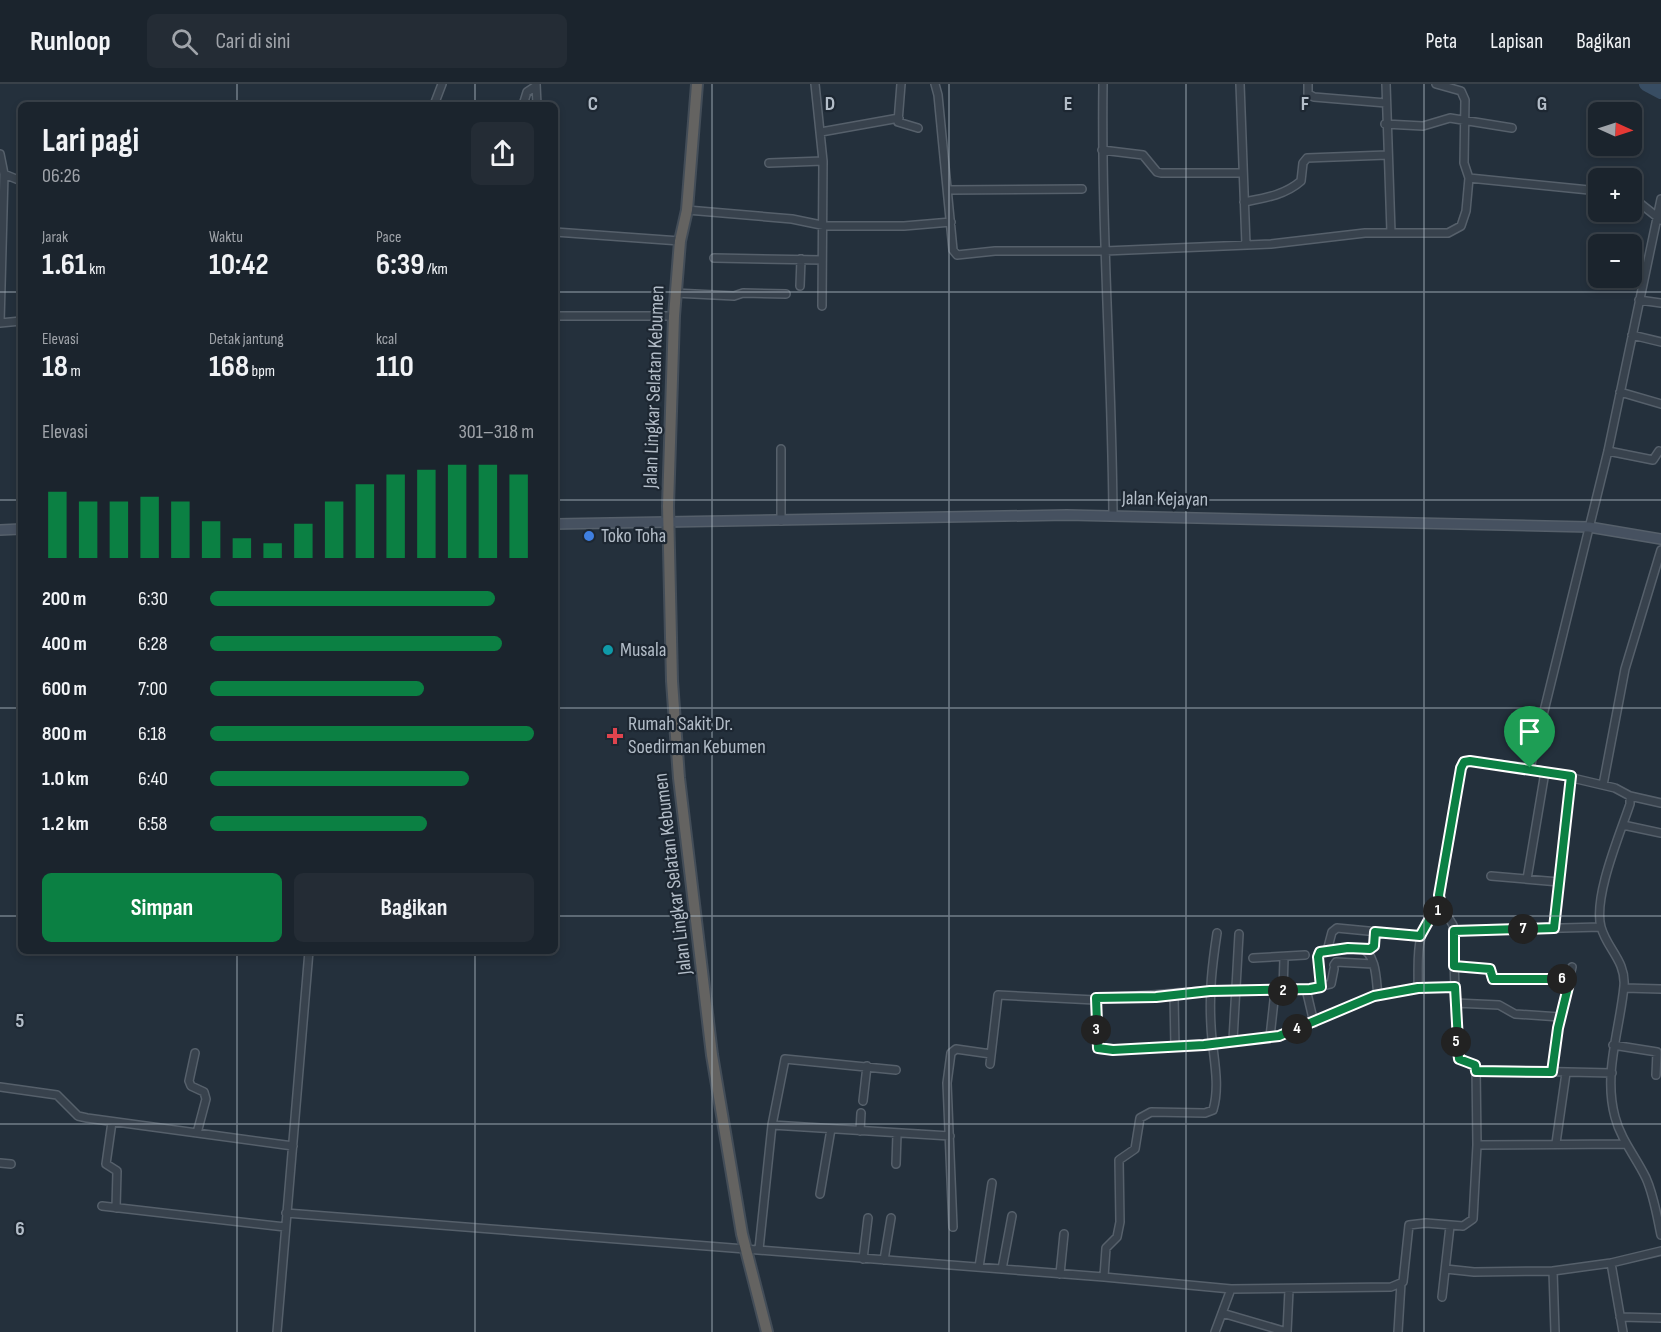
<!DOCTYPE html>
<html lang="id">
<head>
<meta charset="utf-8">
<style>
	:root { --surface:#1b242d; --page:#242c35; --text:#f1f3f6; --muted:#a0a4aa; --line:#394149; --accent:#0b8043 }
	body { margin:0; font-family:"Sofia Sans Condensed",sans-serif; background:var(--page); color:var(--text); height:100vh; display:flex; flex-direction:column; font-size:22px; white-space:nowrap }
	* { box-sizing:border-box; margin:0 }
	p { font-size:20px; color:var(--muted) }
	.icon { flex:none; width:33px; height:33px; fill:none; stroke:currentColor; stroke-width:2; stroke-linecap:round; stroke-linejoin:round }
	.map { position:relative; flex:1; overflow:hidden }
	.side { position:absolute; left:18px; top:18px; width:540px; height:852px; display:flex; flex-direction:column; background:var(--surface); border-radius:9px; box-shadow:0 3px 9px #0003,0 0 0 2px var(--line) }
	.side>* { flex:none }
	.needle { width:39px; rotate:93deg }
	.fabs { position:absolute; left:1588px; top:18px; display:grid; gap:12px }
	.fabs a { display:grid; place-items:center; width:54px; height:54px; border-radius:9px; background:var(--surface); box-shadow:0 3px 9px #0003,0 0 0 2px var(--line); font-size:30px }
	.pin { position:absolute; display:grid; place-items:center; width:51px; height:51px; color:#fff; margin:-62px -26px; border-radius:50% 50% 50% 0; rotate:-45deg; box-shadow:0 0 6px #0007 }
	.pin .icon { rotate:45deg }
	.km { position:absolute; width:30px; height:30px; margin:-15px; border-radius:50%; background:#222; color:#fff; font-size:16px; line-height:30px; text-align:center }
	.round { display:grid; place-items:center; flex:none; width:63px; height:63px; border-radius:9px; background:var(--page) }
	.headline { display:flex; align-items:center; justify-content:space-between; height:102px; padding:0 24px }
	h1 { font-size:33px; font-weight:700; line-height:45px }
	.metrics { display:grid; grid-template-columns:repeat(3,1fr); gap:9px; height:102px; padding:6px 24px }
	.metrics div { display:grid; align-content:center }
	.metrics b { font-size:30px; font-weight:700 }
	.metrics small { font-size:16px; font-weight:400 }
	.metrics p { font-size:16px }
	.chart { height:168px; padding:12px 24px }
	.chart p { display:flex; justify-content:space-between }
	.chart svg { width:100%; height:108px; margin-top:6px; stroke:var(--accent); stroke-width:6 }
	.primary-button { display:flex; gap:12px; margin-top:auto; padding:12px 24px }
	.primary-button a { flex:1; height:69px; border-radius:9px; background:var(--accent); color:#fff; font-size:24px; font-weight:700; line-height:69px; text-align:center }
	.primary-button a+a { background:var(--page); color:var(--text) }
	ul { padding:0 24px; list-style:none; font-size:20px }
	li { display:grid; grid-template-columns:96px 72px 1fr; align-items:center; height:45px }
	li i { height:15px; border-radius:8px; background:var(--accent) }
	header { display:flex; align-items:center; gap:36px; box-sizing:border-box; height:84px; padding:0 30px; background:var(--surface); border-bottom:2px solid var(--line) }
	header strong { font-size:28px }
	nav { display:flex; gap:33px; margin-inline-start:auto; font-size:21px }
	.search { width:420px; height:54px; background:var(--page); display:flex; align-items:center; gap:15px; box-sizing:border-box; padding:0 21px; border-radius:9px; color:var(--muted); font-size:22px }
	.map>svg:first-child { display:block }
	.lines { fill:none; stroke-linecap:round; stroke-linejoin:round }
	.river { stroke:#384d63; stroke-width:14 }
	.minor-casing { stroke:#56606b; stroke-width:10 }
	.secondary-casing { stroke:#56606b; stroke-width:12 }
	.trunk-casing { stroke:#434d58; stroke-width:14 }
	.minor { stroke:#38424d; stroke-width:7 }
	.secondary { stroke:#465160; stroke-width:9 }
	.trunk { stroke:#646361; stroke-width:10 }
	.route-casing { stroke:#fff; stroke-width:12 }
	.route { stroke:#0b8043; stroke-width:8 }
	.grid { fill:none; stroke:#b3bdc8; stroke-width:1.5; stroke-opacity:0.55 }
	.shop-dot { fill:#3f7fe0; stroke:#1d2732; stroke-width:2 }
	.culture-dot { fill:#0f9aa8; stroke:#1d2732; stroke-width:2 }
	.health-dot { fill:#e0444e; stroke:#1d2732; stroke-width:2 }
	.labels { text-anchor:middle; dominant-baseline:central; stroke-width:4.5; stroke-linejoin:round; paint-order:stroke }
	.street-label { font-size:20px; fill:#b3bdc8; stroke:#1d2732 }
	.poi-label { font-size:20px; fill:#b3bdc8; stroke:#1d2732; text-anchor:start }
	.grid-label { font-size:20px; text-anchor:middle; font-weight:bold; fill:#b3bdc8; stroke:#1d2732; stroke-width:4.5; stroke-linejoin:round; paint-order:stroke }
</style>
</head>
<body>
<header>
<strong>Runloop</strong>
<div class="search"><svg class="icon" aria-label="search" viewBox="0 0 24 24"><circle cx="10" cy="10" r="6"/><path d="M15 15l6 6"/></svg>Cari di sini</div>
<nav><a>Peta</a><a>Lapisan</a><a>Bagikan</a></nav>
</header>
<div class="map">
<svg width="1661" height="1248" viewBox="0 0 1661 1248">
	<rect width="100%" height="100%" fill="#24303c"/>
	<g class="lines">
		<path class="river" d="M 1646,0 L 1661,8"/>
		<defs>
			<path id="minor" d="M 536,0 L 537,21
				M 815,0 L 823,77 L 822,222
				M 901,0 L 898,38 L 918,44
				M 935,0 L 938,11 L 953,166 L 957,171 L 995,167 L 1105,167 L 1271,160 L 1365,149 L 1448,149 L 1461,142 L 1466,127 L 1469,94 L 1464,79 L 1465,16 L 1461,7 L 1436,0
				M 1103,0 C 1101,144 1112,287 1113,431
				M 1240,0 L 1246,161
				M 1308,0 L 1308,10 L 1314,13 L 1386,19
				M 1386,0 L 1391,148
				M 434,21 L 442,0
				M 523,21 L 527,8 L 536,2
				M 1385,40 L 1423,42 L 1450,34 L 1512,44
				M 821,48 L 899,34
				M 1102,66 L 1143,71 L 1157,88 L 1161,89 L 1243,89
				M 0,70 L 4,90 L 21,97
				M 769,79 L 823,77
				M 1469,94 L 1599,107
				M 948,106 L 1082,105
				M 1632,113 L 1661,136
				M 1244,118 C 1265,114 1285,111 1301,97 L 1303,79 L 1307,74 L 1387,71
				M 687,126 L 792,135 L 826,142 L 904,142 L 951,138
				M 555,148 L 680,157
				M 714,174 L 822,176
				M 800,202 L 801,175
				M 675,209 L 734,212 L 743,209 L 786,210
				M 1639,216 L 1661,219
				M 555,232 L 674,232
				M 0,239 L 4,90
				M 0,239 L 21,237
				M 1632,251 L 1661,258
				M 1620,308 L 1661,320
				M 1608,367 L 1653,376 L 1659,367
				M 781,437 L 781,365
				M 1530,684 L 1615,704 L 1630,712 L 1630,720 C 1620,750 1593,813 1601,843 C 1607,865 1626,877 1624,902 C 1620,945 1603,989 1615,1033 C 1621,1056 1636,1073 1646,1094 C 1654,1112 1657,1132 1661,1151
				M 1603,701 L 1625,585 L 1661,466
				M 1630,712 L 1661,719
				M 1623,741 L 1661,749
				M 1491,792 L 1559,798
				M 1527,795 L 1545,688
				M 1554,844 L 1571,692
				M 1453,847 L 1601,843
				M 1366,866 L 1374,862 L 1375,848
				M 1327,867 L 1332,848 L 1337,844 L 1420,852
				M 1253,874 L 1305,871
				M 1334,881 L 1336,878 L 1373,880
				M 1454,882 L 1490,885 L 1492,894 L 1497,895 L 1570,895
				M 1321,903 L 1318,870 L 1327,867 L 1361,864 C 1377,870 1376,897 1378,912
				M 1418,904 C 1419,872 1413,847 1441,824
				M 1624,904 L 1661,905
				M 1306,905 L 1314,939
				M 1283,907 L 1284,874
				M 1174,911 L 1175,963
				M 1095,916 L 1098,963 L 1099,965 L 1113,966 L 1204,961 L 1279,952 L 1374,912 L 1418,904 L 1455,903
				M 1455,919 L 1499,921 L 1515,930 L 1560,933
				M 1270,953 L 1275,907
				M 1233,956 C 1235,920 1237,885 1239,850
				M 1613,961 L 1657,968 L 1656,991
				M 195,969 L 189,997 L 191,1002 L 204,1008 L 206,1015 L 197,1049
				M 990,980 L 998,911 L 1095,916 L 1100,913 C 1138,914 1173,908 1211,907 C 1251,905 1291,911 1331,900 L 1334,885
				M 1476,986 L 1612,989
				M 1552,989 L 1558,944 L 1572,883
				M 0,1003 L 57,1011 L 78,1032 L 87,1034 L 293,1062
				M 863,1017 L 867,982
				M 112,1038 L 106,1080 L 117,1087 L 116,1124
				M 772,1041 L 950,1052
				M 860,1047 L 861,1029
				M 1556,1059 L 1566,989
				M 1477,1061 L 1625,1060
				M 0,1079 L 11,1080
				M 896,1080 L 897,1050
				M 820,1110 L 831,1045
				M 102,1122 L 285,1143
				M 286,1129 L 1104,1193 L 1231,1205 L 1391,1203 L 1403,1198 L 1409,1141 L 1426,1139 L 1463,1142 L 1473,1135 L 1477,1061 L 1476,984 L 1457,972 L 1453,841 L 1439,818 L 1461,684 L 1464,678 L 1470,677 L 1530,684 L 1608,367 L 1661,115
				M 953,1143 L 947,999 L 951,969 L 956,965 L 991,970
				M 759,1165 L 772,1041 L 785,975 L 896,986
				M 863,1175 L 868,1134
				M 884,1176 L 891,1134
				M 1611,1179 L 1623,1248
				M 979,1183 L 992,1099
				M 1002,1185 L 1012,1132
				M 1446,1185 L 1474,1188 L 1553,1187
				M 1060,1190 L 1064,1150
				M 1104,1193 L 1106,1164 L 1117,1153 L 1120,1138 L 1119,1076 L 1135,1065 L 1140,1034 L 1151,1028 L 1205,1029 L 1213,1026 C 1221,999 1212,969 1211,942 C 1209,908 1212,882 1217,849
				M 1442,1213 L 1450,1142
				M 1222,1229 L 1287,1248
				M 1620,1233 L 1661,1234
				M 277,1248 L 309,867
				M 1215,1248 L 1231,1205
				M 1287,1248 L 1289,1206
				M 1398,1248 L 1401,1199
				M 1555,1248 L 1553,1187 L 1611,1179 L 1661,1167"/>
			<path id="secondary" d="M 555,440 L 1067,431 L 1589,443 L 1661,455
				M 0,446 L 21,445"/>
			<path id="trunk" d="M 697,0 L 687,126 L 680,157 L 674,232 L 668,422 L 672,597 L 679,694 L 712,971 L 742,1150 L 767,1248"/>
		</defs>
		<use href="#minor" class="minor-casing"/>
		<use href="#secondary" class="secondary-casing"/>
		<use href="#trunk" class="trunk-casing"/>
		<use href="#minor" class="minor"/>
		<use href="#secondary" class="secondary"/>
		<use href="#trunk" class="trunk"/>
	</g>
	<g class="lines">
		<defs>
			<path id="route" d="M 1470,677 L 1571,692 L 1554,844 L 1454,847 L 1454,882 L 1490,885 L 1493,895 L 1570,895 L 1558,944 L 1552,988 L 1476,987 L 1475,981 L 1459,975 L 1455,903 L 1418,904 L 1374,912 L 1279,952 L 1204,961 L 1113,966 L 1098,964 L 1096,914 L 1156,913 L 1210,907 L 1310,905 L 1321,903 L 1318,873 L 1320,868 L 1348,864 L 1370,865 L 1374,862 L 1375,848 L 1420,852 L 1429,836 L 1441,824 L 1439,811 L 1461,684 L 1464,678 Z"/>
		</defs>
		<use href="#route" class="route-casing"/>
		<use href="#route" class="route"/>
	</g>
	<path class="grid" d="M 237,0 L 237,21M 475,0 L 475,21M 712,0 L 712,1248M 949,0 L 949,1248M 1186,0 L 1186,1248M 1424,0 L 1424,1248M 0,208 L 21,208M 555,208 L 1661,208M 0,416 L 21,416M 555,416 L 1661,416M 0,624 L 21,624M 555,624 L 1661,624M 0,832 L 21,832M 555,832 L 1661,832M 237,867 L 237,1248M 475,867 L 475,1248M 0,1040 L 1661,1040"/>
	<circle class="shop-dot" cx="589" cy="452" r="6"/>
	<circle class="culture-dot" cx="608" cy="566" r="6"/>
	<path class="health-dot" d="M612 643h6v6h6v6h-6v6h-6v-6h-6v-6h6z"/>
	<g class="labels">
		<g class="street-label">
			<text transform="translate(654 303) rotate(-88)">Jalan Lingkar Selatan Kebumen</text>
			<text transform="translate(1165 415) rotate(1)">Jalan Kejayan</text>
			<text transform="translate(673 790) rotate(-97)">Jalan Lingkar Selatan Kebumen</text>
		</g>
		<g class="poi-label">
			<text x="601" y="452">Toko Toha</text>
			<text x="620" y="566">Musala</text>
			<text x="628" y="640">Rumah Sakit Dr.<tspan x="628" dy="23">Soedirman Kebumen</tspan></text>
		</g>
	</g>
	<g class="grid-label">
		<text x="593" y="26">C</text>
		<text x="830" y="26">D</text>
		<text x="1068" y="26">E</text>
		<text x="1305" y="26">F</text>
		<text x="1542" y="26">G</text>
		<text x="20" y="943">5</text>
		<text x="20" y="1151">6</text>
	</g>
</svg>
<div class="fabs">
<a><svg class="needle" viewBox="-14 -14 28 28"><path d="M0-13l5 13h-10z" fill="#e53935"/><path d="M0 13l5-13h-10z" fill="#a0a4aa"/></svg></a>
<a>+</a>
<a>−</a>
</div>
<div class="pin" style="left:1530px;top:684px;background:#1e9e55"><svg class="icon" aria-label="arrive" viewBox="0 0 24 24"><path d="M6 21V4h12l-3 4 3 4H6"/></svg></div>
<b class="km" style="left:1438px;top:827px">1</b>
<b class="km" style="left:1283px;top:907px">2</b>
<b class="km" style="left:1096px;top:946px">3</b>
<b class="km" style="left:1297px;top:945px">4</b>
<b class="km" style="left:1456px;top:958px">5</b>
<b class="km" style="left:1562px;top:895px">6</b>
<b class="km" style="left:1523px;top:845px">7</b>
<section class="side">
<div class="headline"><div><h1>Lari pagi</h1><p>06:26</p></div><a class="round"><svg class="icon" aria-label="share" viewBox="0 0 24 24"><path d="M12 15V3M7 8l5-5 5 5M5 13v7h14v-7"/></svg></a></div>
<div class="metrics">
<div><p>Jarak</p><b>1.61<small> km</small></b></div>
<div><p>Waktu</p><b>10:42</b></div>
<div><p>Pace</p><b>6:39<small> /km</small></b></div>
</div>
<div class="metrics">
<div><p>Elevasi</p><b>18<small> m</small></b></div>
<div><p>Detak jantung</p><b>168<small> bpm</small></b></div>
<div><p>kcal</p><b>110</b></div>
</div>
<div class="chart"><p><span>Elevasi</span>301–318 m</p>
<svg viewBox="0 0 160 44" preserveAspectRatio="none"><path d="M5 44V17M15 44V21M25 44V21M35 44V19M45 44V21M55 44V29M65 44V36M75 44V38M85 44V30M95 44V21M105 44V14M115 44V10M125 44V8M135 44V6M145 44V6M155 44V10"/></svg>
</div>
<ul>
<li><b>200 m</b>6:30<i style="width:88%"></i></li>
<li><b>400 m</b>6:28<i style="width:90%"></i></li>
<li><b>600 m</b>7:00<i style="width:66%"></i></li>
<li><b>800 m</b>6:18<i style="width:100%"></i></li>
<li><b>1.0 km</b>6:40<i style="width:80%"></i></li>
<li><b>1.2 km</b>6:58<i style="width:67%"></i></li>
</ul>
<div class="primary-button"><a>Simpan</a><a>Bagikan</a></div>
</section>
</div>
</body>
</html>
